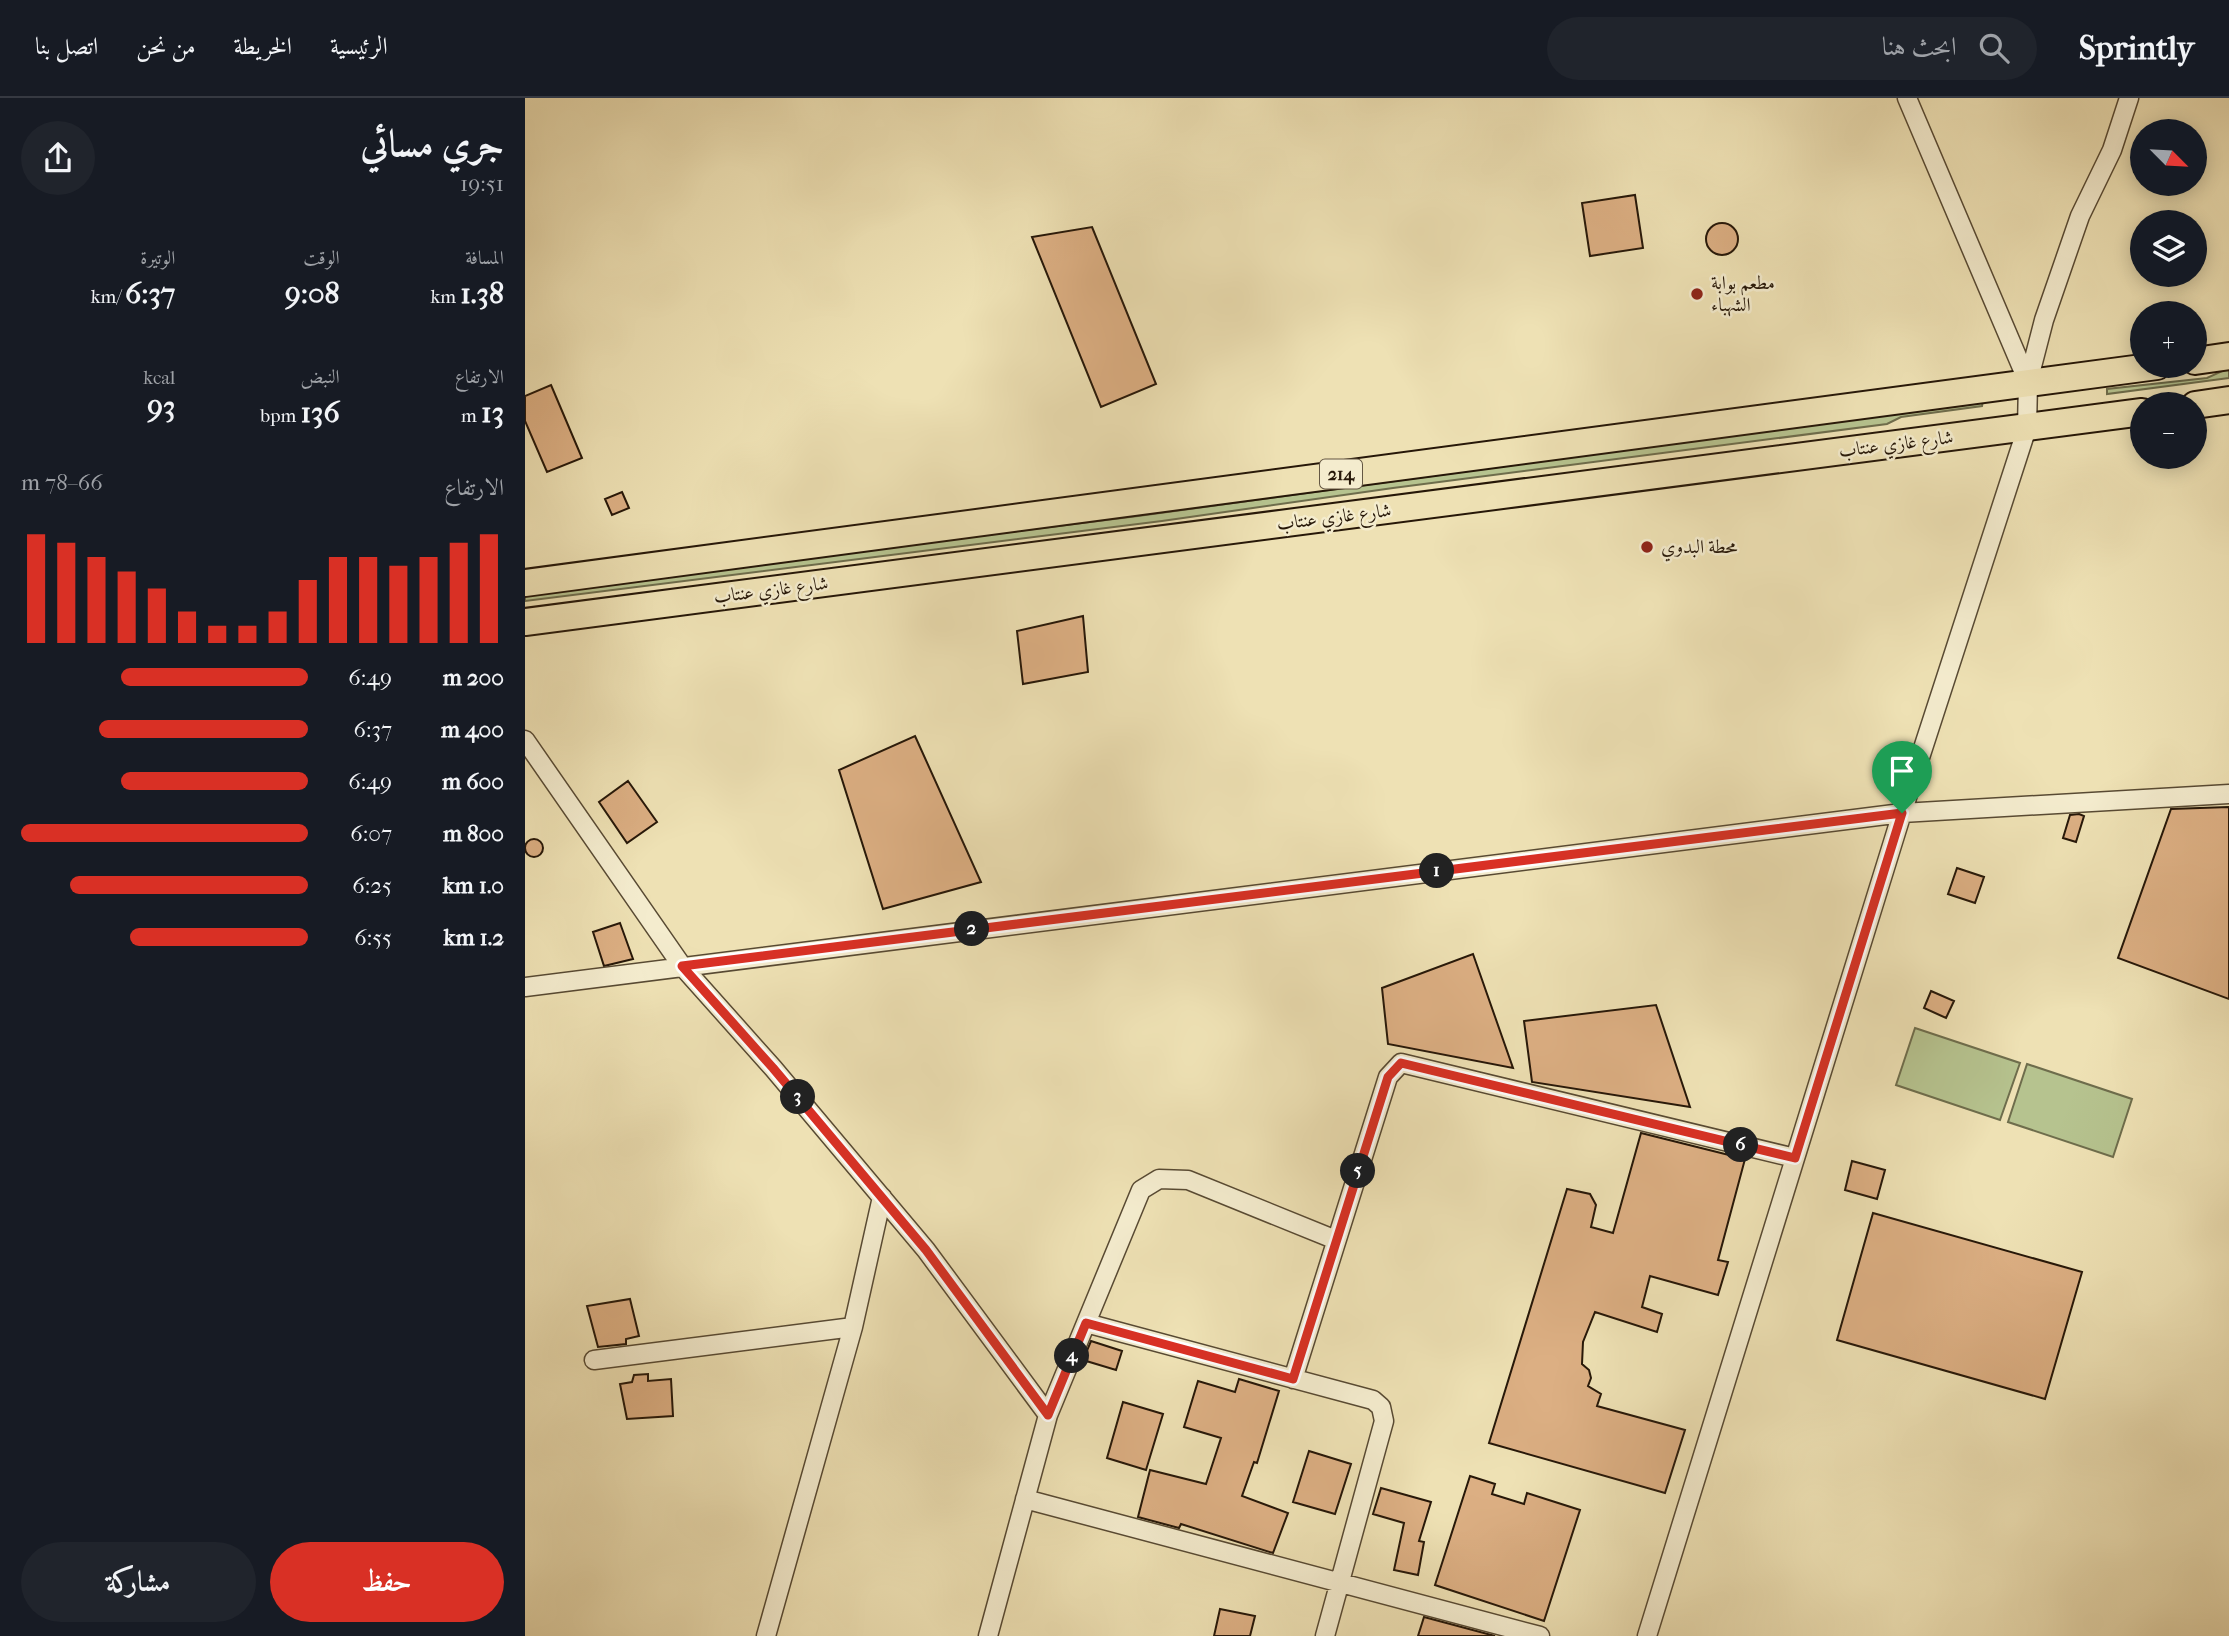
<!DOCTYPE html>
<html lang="ar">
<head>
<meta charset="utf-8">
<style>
	:root { --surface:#171b24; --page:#20242c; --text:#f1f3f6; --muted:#9ea1a6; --line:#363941; --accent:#d93025 }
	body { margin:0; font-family:"IM FELL French Canon",Amiri,serif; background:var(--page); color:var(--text); direction:rtl; height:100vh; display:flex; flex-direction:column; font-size:26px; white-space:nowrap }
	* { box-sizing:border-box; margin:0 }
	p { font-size:23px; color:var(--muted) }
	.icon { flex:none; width:38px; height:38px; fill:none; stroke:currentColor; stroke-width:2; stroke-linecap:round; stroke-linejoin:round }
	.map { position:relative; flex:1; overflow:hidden; direction:ltr }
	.details { display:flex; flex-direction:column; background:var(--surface); width:525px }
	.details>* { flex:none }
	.needle { width:46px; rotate:114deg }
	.tools { position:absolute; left:1605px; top:21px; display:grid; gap:14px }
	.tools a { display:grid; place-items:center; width:77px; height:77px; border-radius:50%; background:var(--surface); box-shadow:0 4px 18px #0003; font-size:35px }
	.pin { position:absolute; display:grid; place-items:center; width:60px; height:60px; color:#fff; margin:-72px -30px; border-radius:50% 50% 50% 0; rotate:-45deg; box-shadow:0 0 7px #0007 }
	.pin .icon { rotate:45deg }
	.km { position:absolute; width:35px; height:35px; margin:-18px; border-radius:50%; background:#222; color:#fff; font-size:19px; line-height:35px; text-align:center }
	.round { display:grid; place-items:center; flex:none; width:74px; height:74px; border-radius:37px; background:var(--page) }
	.overview { display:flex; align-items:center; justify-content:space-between; height:119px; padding:0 21px }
	h1 { font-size:38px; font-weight:700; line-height:52px }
	.figures { display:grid; grid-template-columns:repeat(3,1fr); gap:10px; height:119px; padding:7px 21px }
	.figures div { display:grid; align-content:center }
	.figures b { font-size:30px; font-weight:700 }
	.figures small { font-size:19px; font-weight:400 }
	.figures p { font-size:19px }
	.chart { height:196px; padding:14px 21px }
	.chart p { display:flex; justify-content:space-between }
	.chart svg { width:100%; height:126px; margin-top:7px; stroke:var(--accent); stroke-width:6 }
	.cta { display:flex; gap:14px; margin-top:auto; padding:14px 21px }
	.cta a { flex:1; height:80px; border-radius:42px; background:var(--accent); color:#fff; font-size:28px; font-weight:700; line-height:80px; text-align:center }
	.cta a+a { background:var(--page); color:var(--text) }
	ul { padding:0 21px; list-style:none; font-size:23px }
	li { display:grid; grid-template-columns:112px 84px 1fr; align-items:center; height:52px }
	li i { height:18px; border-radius:9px; background:var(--accent) }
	header { display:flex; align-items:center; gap:42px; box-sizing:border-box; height:98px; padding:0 35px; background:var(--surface); border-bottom:2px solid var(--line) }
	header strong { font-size:33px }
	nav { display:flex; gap:38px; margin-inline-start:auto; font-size:24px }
	.search { width:490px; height:63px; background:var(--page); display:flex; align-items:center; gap:18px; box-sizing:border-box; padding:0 24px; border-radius:38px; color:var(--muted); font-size:26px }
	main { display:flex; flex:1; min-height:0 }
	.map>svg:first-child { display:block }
	.green { fill:#b6c38f; stroke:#6e6d4c; stroke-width:2 }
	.building { fill:#dcaf83; stroke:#261708; stroke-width:2 }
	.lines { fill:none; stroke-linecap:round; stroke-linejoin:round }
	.minor-casing { stroke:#584a33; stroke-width:21 }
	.highway-casing { stroke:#261708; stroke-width:30 }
	.minor { stroke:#f4ecce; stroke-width:18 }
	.highway { stroke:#eee1b4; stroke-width:26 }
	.route-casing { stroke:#fff; stroke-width:14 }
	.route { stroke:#d93025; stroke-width:9 }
	.poi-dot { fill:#8f2418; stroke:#f4ecce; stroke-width:2.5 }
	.labels { text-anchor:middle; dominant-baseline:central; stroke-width:5; stroke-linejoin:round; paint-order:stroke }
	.shield { fill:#f4ecce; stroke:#645743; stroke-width:2 }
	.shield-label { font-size:18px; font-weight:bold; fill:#261708 }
	.poi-label { font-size:19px; fill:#261708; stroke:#f4ecce; text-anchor:start }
	.street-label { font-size:19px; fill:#261708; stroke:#f4ecce }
</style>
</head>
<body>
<header>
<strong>Sprintly</strong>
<div class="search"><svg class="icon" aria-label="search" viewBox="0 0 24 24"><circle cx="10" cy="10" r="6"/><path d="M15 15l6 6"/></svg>ابحث هنا</div>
<nav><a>الرئيسية</a><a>الخريطة</a><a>من نحن</a><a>اتصل بنا</a></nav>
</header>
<main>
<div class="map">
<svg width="1704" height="1538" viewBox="0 0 1704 1538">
	<rect width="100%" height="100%" fill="#eee1b4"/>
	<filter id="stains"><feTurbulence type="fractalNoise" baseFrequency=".00286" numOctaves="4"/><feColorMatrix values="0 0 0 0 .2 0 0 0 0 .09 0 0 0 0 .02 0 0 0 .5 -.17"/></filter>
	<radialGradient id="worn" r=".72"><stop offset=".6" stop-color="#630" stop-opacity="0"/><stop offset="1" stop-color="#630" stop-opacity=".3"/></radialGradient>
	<path class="green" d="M 1704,270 L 1704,280 L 1582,296 L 1582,291 L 1682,280 Z
		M 1458,303 L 1457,308 L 1376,319 L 1362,326 L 868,390 L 637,423 L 0,503 L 0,495 L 613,418 Z
		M 1390,930 L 1495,965 L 1475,1022 L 1371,987 Z
		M 1502,966 L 1607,1001 L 1588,1059 L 1483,1024 Z"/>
	<path class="building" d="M 1110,97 L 1118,150 L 1065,158 L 1057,105 Z
		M1181 141a16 16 0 1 1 32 0a16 16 0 1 1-32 0Z
		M 567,129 L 631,286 L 576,309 L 507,139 Z
		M 26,287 L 57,360 L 22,374 L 0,323 L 0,298 Z
		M 97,394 L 104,410 L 87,417 L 80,401 Z
		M 558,518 L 563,574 L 498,586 L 492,533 Z
		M 390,638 L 456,784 L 358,811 L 314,672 Z
		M 103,683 L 132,724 L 102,745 L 74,704 Z
		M 1704,709 L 1704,901 L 1593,860 L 1646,711 Z
		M 1554,716 L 1559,718 L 1551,744 L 1538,740 L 1545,717 Z
		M0 750a9 9 0 1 1 18 0a9 9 0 1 1-18 0Z
		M 1432,770 L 1459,779 L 1450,805 L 1423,796 Z
		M 95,825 L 108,861 L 79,868 L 68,834 Z
		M 948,856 L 988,970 L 863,946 L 857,890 Z
		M 1406,893 L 1429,903 L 1421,920 L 1399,910 Z
		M 1131,907 L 1165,1009 L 1007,984 L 999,923 Z
		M 1116,1035 L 1220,1061 L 1193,1162 L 1203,1164 L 1193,1197 L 1125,1178 L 1117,1209 L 1137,1216 L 1132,1234 L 1070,1214 L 1058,1244 L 1057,1266 L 1064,1272 L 1066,1280 L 1063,1288 L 1076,1296 L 1072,1308 L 1160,1332 L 1140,1395 L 964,1345 L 1042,1091 L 1065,1096 L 1071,1107 L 1066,1129 L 1088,1135 Z
		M 1327,1063 L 1360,1072 L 1352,1101 L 1320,1092 Z
		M 1348,1115 L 1557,1174 L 1520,1301 L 1312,1242 Z
		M 105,1201 L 114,1238 L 101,1241 L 101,1246 L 73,1249 L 62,1208 Z
		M 566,1243 L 597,1253 L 591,1272 L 558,1262 Z
		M 123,1276 L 123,1283 L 146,1281 L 148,1318 L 102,1321 L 95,1286 L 107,1284 L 109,1277 Z
		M 714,1281 L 754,1293 L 732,1365 L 729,1364 L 717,1398 L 763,1415 L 748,1455 L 656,1426 L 654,1430 L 613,1419 L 625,1372 L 681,1386 L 696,1340 L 659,1329 L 673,1283 L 710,1294 Z
		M 598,1304 L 638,1316 L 621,1372 L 582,1360 Z
		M 784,1353 L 826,1366 L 810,1416 L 768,1404 Z
		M 945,1378 L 970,1386 L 967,1396 L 999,1406 L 1002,1395 L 1055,1412 L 1019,1523 L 910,1487 Z
		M 856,1390 L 906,1404 L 894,1443 L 899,1444 L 893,1477 L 869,1472 L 879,1425 L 848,1416 Z
		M 695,1511 L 730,1518 L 725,1538 L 689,1538 Z
		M 899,1519 L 970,1538 L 893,1538 Z"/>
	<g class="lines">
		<defs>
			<path id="minor" d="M 1382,0 L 1503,284
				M 0,642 L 157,868 L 248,970 L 401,1152 L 523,1317
				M 0,889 L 1377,715 L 1704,696
				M 561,1225 L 848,1302 L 856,1309 L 859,1323 L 800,1538
				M 69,1262 L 328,1229
				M 768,1281 L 863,979 L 876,965 L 1270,1060
				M 500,1401 L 1015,1538
				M 241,1538 L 328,1229 L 357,1099
				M 463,1538 L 523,1317 L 616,1092 L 634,1081 L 663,1082 L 811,1142
				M 1122,1538 L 1377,715 L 1502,330 L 1503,284 L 1519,222 L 1555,118 L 1587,52 L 1604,0"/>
			<path id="highway" d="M 1670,263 L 1704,258
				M 1670,307 L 1704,302
				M 0,485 L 1632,268
				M 0,524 L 1617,314"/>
		</defs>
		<use href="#minor" class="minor-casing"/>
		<use href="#highway" class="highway-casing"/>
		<use href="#minor" class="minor"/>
		<use href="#highway" class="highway"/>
	</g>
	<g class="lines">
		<defs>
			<path id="route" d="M 1377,715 L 1270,1060 L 876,965 L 863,979 L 768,1281 L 561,1225 L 523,1317 L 401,1152 L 248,970 L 157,868 Z"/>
		</defs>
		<use href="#route" class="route-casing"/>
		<use href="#route" class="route"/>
	</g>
	<g class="poi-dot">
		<circle cx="1172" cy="196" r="7"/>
		<circle cx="1122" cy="449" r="7"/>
	</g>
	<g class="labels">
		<rect class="shield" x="795" y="361.5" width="42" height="29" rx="5"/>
		<g class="shield-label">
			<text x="816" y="376">214</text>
		</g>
		<g class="poi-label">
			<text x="1186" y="185">مطعم بوابة<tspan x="1186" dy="22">الشهباء</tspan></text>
			<text x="1136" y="449">محطة البدوي</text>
		</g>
		<g class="street-label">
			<text transform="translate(1371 346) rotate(-7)">شارع غازي عنتاب</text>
			<text transform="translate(809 419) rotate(-7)">شارع غازي عنتاب</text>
			<text transform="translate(246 492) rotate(-7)">شارع غازي عنتاب</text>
		</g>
	</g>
	<rect width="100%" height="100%" filter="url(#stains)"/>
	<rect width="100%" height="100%" fill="url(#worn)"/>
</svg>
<div class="tools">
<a><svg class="needle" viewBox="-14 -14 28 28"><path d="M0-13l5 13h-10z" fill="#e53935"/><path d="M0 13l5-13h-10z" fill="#9ea1a6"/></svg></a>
<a><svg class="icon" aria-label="layers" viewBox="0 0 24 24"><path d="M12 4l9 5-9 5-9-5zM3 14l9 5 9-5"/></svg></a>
<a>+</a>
<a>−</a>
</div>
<div class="pin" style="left:1377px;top:715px;background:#1e9e55"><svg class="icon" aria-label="arrive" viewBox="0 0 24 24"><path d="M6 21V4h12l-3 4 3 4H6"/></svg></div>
<b class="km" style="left:912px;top:773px">1</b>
<b class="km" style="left:447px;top:831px">2</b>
<b class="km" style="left:273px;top:999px">3</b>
<b class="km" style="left:547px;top:1258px">4</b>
<b class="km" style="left:833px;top:1073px">5</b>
<b class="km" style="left:1216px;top:1047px">6</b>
</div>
<section class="details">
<div class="overview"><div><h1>جري مسائي</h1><p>19:51</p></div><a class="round"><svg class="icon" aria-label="share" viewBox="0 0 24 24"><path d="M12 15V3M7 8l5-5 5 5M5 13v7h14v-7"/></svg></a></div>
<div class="figures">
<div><p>المسافة</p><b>1.38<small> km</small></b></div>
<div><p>الوقت</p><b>9:08</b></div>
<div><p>الوتيرة</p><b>6:37<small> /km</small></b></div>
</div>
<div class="figures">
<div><p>الارتفاع</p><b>13<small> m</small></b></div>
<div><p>النبض</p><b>136<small> bpm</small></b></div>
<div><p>kcal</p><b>93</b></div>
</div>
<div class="chart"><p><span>الارتفاع</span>66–78 m</p>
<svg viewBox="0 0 160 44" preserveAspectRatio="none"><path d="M5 44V6M15 44V9M25 44V14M35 44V19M45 44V25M55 44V33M65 44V38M75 44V38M85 44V33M95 44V22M105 44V14M115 44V14M125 44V17M135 44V14M145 44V9M155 44V6"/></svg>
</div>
<ul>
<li><b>200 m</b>6:49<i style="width:65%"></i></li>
<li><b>400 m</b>6:37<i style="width:73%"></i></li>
<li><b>600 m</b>6:49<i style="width:65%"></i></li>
<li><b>800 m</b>6:07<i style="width:100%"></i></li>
<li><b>1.0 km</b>6:25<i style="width:83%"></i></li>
<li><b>1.2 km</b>6:55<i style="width:62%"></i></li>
</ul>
<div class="cta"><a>حفظ</a><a>مشاركة</a></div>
</section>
</main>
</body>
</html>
